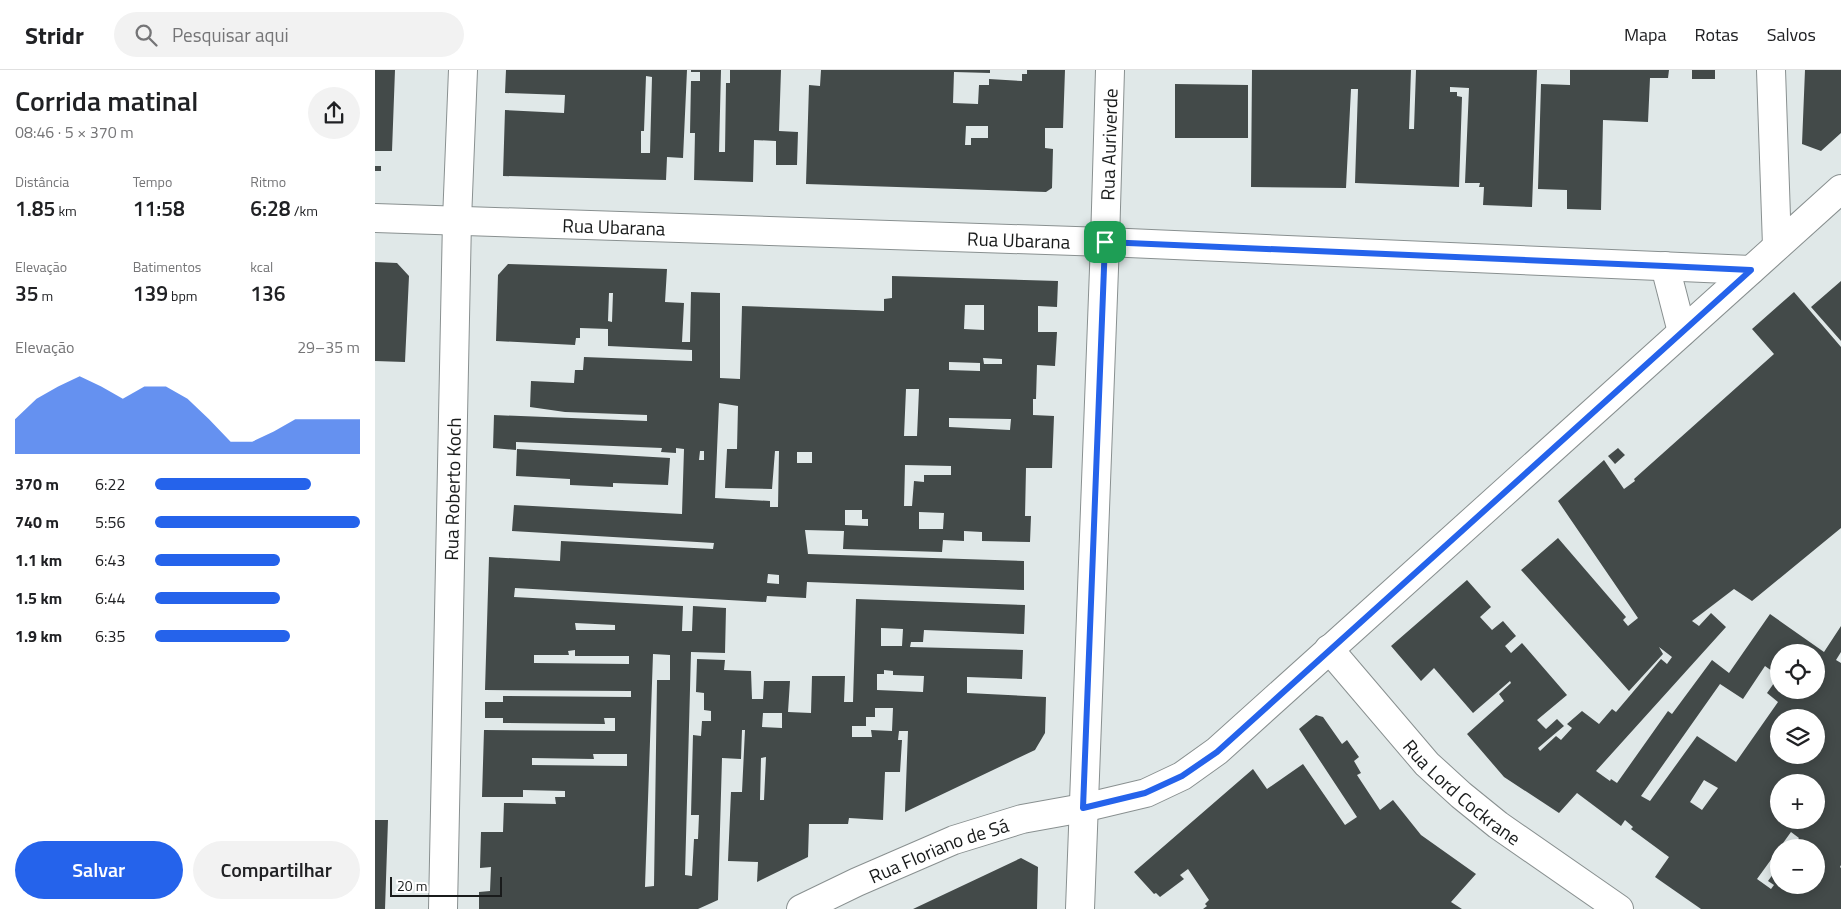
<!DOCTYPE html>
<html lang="pt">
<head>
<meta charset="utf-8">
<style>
	:root { --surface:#fff; --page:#f2f2f2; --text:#202124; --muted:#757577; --line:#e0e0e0; --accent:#2563eb }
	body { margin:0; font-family:"Titillium Web",sans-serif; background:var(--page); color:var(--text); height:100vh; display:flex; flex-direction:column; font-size:19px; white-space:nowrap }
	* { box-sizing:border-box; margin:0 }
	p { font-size:16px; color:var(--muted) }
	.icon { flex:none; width:28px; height:28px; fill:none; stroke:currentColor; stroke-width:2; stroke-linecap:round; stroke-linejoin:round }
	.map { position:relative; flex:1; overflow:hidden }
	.drawer { display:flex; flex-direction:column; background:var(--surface); width:375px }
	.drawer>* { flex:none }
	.fabs { position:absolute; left:1395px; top:574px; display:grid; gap:10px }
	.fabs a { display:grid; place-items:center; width:55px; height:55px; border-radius:50%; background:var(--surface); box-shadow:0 2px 12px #0003; font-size:25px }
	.scale { position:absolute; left:15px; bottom:12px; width:112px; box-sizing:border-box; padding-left:5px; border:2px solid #191b1b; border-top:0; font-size:14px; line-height:18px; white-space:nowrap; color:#191b1b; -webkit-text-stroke:4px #fff; paint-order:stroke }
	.pin { position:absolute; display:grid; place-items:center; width:42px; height:42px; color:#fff; margin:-21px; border-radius:10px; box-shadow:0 2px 8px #0006 }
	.round { display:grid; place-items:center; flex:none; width:52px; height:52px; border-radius:26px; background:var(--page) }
	.overview { display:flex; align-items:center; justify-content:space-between; height:85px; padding:0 15px }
	h1 { font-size:28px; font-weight:600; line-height:38px }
	.stats { display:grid; grid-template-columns:repeat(3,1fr); gap:8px; height:85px; padding:5px 15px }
	.stats div { display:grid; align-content:center }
	.stats b { font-size:21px; font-weight:600 }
	.stats small { font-size:14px; font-weight:400 }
	.stats p { font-size:14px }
	.chart { height:140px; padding:10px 15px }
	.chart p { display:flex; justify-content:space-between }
	.chart svg { width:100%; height:90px; margin-top:5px; fill:var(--accent); opacity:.7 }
	.primary-button { display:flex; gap:10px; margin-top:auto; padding:10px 15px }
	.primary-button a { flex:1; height:58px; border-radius:30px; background:var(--accent); color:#fff; font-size:20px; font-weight:600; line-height:58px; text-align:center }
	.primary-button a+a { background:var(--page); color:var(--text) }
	ul { padding:0 15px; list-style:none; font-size:16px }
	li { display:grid; grid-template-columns:80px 60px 1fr; align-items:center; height:38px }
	li i { height:12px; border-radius:6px; background:var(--accent) }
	header { display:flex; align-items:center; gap:30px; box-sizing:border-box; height:70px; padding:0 25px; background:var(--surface); border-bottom:1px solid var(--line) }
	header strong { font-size:24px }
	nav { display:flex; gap:28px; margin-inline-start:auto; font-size:18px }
	.search { width:350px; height:45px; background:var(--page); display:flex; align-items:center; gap:12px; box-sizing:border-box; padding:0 18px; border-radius:28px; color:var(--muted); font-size:19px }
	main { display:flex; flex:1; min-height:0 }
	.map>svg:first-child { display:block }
	.building { fill:#434a49; fill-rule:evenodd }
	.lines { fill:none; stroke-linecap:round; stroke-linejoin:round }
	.street-casing { stroke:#899090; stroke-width:30 }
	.street { stroke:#fff; stroke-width:28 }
	.route-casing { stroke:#fff; stroke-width:10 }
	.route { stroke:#2563eb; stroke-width:6 }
	.labels { text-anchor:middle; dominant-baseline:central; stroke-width:5; stroke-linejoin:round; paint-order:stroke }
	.street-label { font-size:19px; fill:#191b1b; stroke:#fff }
</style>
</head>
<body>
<header>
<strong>Stridr</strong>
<div class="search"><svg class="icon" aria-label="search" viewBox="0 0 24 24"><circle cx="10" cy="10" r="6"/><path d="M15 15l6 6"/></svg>Pesquisar aqui</div>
<nav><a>Mapa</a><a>Rotas</a><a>Salvos</a></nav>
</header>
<main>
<section class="drawer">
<div class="overview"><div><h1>Corrida matinal</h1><p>08:46 · 5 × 370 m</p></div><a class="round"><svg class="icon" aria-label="share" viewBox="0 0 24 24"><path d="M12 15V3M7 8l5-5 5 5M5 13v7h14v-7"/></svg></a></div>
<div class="stats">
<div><p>Distância</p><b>1.85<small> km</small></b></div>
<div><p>Tempo</p><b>11:58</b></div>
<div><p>Ritmo</p><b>6:28<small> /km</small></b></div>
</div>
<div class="stats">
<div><p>Elevação</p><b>35<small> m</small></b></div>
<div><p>Batimentos</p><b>139<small> bpm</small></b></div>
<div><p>kcal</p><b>136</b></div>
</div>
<div class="chart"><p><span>Elevação</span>29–35 m</p>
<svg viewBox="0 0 160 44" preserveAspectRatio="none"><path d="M0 44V27L10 17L20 11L30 6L40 11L50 17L60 11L70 11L80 17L90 27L100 38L110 38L120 33L130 27L140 27L150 27L160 27V44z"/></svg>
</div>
<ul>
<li><b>370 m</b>6:22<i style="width:76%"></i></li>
<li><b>740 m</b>5:56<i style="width:100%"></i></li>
<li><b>1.1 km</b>6:43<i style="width:61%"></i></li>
<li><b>1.5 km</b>6:44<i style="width:61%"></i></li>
<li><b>1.9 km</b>6:35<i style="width:66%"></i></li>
</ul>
<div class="primary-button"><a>Salvar</a><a>Compartilhar</a></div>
</section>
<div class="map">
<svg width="1466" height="839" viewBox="0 0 1466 839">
	<rect width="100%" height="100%" fill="#e0e8e8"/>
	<path class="building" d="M 0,0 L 20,0 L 17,81 L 0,81 Z
		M 131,0 L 312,0 L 308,88 L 292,87 L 291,110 L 128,106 L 130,40 L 189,43 L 190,25 L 130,23 ZM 271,6 L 277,7 L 275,83 L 266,83 L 266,61 L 269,61 Z
		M 316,0 L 346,0 L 344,82 L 350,82 L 351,13 L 355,13 L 355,0 L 406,0 L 404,61 L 423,62 L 422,95 L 401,95 L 401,71 L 379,70 L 378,112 L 319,110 L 320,63 L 315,63 L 316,11 L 325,11 L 325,2 L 316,2 Z
		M 446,0 L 615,0 L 615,3 L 579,2 L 578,33 L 603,34 L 604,15 L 614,15 L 614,9 L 647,11 L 647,4 L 652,4 L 652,0 L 690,0 L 688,58 L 670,58 L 670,78 L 678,79 L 677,118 L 671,122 L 431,114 L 434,15 L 445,16 ZM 591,56 L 613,56 L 613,68 L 596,68 L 596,75 L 590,75 Z
		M 877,0 L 1036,0 L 1034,59 L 1039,59 L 1041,0 L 1162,0 L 1157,137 L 1108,135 L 1109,117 L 1104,117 L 1105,113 L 1090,113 L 1094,18 L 1075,17 L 1075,22 L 1082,22 L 1082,26 L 1087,27 L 1084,117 L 980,113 L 983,19 L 976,19 L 971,118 L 876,117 Z
		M 1195,0 L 1294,0 L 1293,8 L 1275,8 L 1273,52 L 1228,50 L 1226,140 L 1192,139 L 1192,120 L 1163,119 L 1166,14 L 1195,15 Z
		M 1317,0 L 1340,0 L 1340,9 L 1317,9 Z
		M 1430,0 L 1466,0 L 1466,63 L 1446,81 L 1427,74 Z
		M 800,14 L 873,15 L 873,68 L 800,68 Z
		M 0,96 L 6,96 L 6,101 L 0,101 Z
		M 0,192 L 22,193 L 34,206 L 30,292 L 0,291 Z
		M 133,194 L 292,199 L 290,232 L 309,233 L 307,272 L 315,272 L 316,222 L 345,223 L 345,308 L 365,309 L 367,236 L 509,241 L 509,229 L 517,228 L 517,206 L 683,211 L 682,237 L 663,236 L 663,262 L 682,262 L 680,296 L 662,295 L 661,329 L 658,329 L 658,345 L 679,346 L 677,398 L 651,398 L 650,446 L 656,446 L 655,472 L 607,471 L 607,462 L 589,461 L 589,471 L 568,470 L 567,482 L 468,479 L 469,461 L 430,460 L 433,484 L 649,491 L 649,520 L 432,512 L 431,528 L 392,526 L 391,532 L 140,518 L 139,527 L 308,536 L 307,561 L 317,561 L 318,536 L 351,538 L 350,583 L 316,582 L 310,805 L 317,806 L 319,769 L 323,769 L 324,745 L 316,745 L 318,665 L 326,666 L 327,651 L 336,651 L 336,641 L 329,640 L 329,623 L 321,622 L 322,589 L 350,590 L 349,600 L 376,601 L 377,629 L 388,629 L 389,611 L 415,611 L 413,642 L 436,643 L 437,606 L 470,606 L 469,632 L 478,632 L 481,529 L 650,535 L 649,564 L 549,560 L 548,572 L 536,572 L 535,577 L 648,580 L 647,609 L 592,607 L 592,623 L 671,627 L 670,663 L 660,680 L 530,742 L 533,661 L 524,661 L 523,670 L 527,670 L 525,702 L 510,702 L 508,750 L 474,748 L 473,754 L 434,754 L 433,787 L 382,812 L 383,792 L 353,791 L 356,722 L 367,722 L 370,660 L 367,660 L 366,689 L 347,688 L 343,830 L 323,839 L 104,839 L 104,822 L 115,821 L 116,797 L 105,798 L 106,762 L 128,762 L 129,733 L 181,734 L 180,727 L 190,727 L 190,721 L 148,720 L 148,727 L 107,727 L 109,660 L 240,661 L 240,648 L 229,648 L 230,654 L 128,653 L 128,648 L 110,648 L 110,632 L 128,632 L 128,626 L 256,627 L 256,621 L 110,620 L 114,487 L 185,491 L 186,471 L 338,479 L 339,473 L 137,461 L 139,435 L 307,444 L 309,379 L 301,378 L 301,383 L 286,382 L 287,378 L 141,372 L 141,380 L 118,378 L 119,345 L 272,351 L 272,345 L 190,342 L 155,337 L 156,311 L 199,313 L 200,300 L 208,300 L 209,287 L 317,291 L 317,280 L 233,276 L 233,259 L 205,258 L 205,268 L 201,268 L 200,275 L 121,271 L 123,205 ZM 234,223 L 238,223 L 237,252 L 233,251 ZM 590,235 L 609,235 L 609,260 L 589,259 ZM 608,288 L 627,289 L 627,294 L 609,294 ZM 574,292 L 605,293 L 605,301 L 574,300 ZM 531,319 L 544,319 L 542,366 L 529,366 ZM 344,333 L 363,336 L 362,379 L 352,379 L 350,418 L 397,419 L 400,381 L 404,381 L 403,437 L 395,437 L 395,431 L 340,428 ZM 574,348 L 636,349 L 635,360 L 574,357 ZM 325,381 L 329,381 L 329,390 L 324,390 ZM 422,382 L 437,382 L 437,393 L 422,393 ZM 530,395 L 576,396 L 576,405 L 549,405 L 549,412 L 539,411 L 537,436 L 529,436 ZM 470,440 L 487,440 L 487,449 L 493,449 L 493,456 L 470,455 ZM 544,442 L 569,443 L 568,459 L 544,459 ZM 393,504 L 404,505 L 404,514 L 392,513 ZM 200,553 L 240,555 L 240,560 L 201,560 ZM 506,558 L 528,559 L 527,576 L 506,576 ZM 200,580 L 200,586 L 254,586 L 254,594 L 159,593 L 159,585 L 194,585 L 193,581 ZM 278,584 L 295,585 L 295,610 L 282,610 L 279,816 L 270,817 ZM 509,600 L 518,601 L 518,605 L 549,606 L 548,622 L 502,620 L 502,604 L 509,604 ZM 500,638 L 518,638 L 517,661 L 496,660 L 497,667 L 477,667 L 477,656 L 491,656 L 491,647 L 500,647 ZM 388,643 L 407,643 L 407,658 L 387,657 ZM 218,684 L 252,684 L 252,696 L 157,695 L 157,688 L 219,689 ZM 391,687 L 389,730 L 385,730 L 386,688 Z
		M 1466,211 L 1466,271 L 1436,237 Z
		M 1419,222 L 1466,277 L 1466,458 L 1377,531 L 1359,519 L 1317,551 L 1324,556 L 1336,543 L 1351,557 L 1221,701 L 1235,711 L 1236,709 L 1242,713 L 1293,641 L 1297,644 L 1337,590 L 1354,603 L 1395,544 L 1449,582 L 1466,556 L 1466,582 L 1461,590 L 1466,593 L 1466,795 L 1465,797 L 1466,798 L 1466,839 L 1326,839 L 1280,807 L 1294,787 L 1256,759 L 1258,757 L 1250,750 L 1246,756 L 1202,723 L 1184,743 L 1129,707 L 1092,664 L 1129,631 L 1124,624 L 1136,613 L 1135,611 L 1098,643 L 1059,598 L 1046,611 L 1016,576 L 1092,510 L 1116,537 L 1105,547 L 1117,560 L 1128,551 L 1141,566 L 1130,576 L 1136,583 L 1147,573 L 1192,625 L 1162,650 L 1171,659 L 1182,649 L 1189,656 L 1163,678 L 1165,681 L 1181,666 L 1186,670 L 1197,658 L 1192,654 L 1207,641 L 1224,654 L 1237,639 L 1241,642 L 1286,589 L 1292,594 L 1297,587 L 1284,577 L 1288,584 L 1254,621 L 1146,500 L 1183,468 L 1251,547 L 1248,550 L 1253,556 L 1263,548 L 1183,431 L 1229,390 L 1249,419 L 1260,411 L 1259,409 L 1399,284 L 1377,259 ZM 1404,582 L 1441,582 L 1441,620 L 1404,620 L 1404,606 L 1392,623 L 1403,632 L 1361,692 L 1322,666 L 1275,731 L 1266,726 L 1345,614 L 1368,629 L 1390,596 L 1404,606 ZM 1404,648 L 1441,648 L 1441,685 L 1404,685 ZM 1329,710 L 1343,718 L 1327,740 L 1315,732 ZM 1404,712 L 1441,712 L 1441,750 L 1404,750 ZM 1416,762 L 1424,768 L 1417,778 L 1441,778 L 1441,815 L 1404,815 L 1404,796 L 1393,811 L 1399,815 L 1396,819 L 1382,809 Z
		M 1243,378 L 1250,385 L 1240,394 L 1233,386 Z
		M 142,379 L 295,388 L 293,415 L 238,413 L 238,417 L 195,415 L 195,409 L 141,406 Z
		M 941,645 L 948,647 L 967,674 L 972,670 L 984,687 L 979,691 L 986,703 L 982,705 L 1005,740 L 1018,730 L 1046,765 L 1101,804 L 1076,832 L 1087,839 L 828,839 L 832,836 L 830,834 L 834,830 L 813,799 L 805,805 L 809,809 L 785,827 L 781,823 L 779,824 L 759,802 L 878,699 L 892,719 L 928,694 L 970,755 L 982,747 L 924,659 Z
		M 0,750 L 13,750 L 10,839 L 0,839 Z
		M 646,788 L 663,797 L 662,839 L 538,839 Z"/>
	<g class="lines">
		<defs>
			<g id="street">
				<path d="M 1396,0 L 1402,176"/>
				<path id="s1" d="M 0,148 L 730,172 L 1376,200"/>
				<path d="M 1290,196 L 1307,262"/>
				<path id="s2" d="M 954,579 L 1052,694 L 1086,725 L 1123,755 L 1244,839"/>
				<path id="s3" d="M 68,839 L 82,150 L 88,0"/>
				<path id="s4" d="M 426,839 L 482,812 L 579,770 L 647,749 L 708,738 L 771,723 L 807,706 L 842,681 L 1466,119"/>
				<path id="s5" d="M 705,839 L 730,172 L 735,0"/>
			</g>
		</defs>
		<use href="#street" class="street-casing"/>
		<use href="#street" class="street"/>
	</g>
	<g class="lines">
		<defs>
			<path id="route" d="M 730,172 L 1290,196 L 1376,200 L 842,682 L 807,706 L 770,723 L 708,738 Z"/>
		</defs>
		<use href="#route" class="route-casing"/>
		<use href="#route" class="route"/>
	</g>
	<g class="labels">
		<g class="street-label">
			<text stroke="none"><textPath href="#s5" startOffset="765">Rua Auriverde</textPath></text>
			<text stroke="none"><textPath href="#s1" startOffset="239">Rua Ubarana</textPath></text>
			<text stroke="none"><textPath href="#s1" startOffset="644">Rua Ubarana</textPath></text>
			<text stroke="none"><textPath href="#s3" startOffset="420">Rua Roberto Koch</textPath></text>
			<text stroke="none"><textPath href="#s2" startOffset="196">Rua Lord Cockrane</textPath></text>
			<text stroke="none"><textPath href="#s4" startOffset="150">Rua Floriano de Sá</textPath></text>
		</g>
	</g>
</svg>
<div class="fabs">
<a><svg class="icon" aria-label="locate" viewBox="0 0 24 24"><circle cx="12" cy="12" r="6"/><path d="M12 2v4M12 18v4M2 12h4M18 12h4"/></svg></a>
<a><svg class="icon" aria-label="layers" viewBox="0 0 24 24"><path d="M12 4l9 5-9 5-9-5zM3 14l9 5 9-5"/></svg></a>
<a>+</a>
<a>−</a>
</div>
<div class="scale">20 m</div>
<div class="pin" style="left:730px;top:172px;background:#1e9e55"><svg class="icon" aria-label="arrive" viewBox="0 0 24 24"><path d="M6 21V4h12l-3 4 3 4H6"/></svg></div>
</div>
</main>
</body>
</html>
